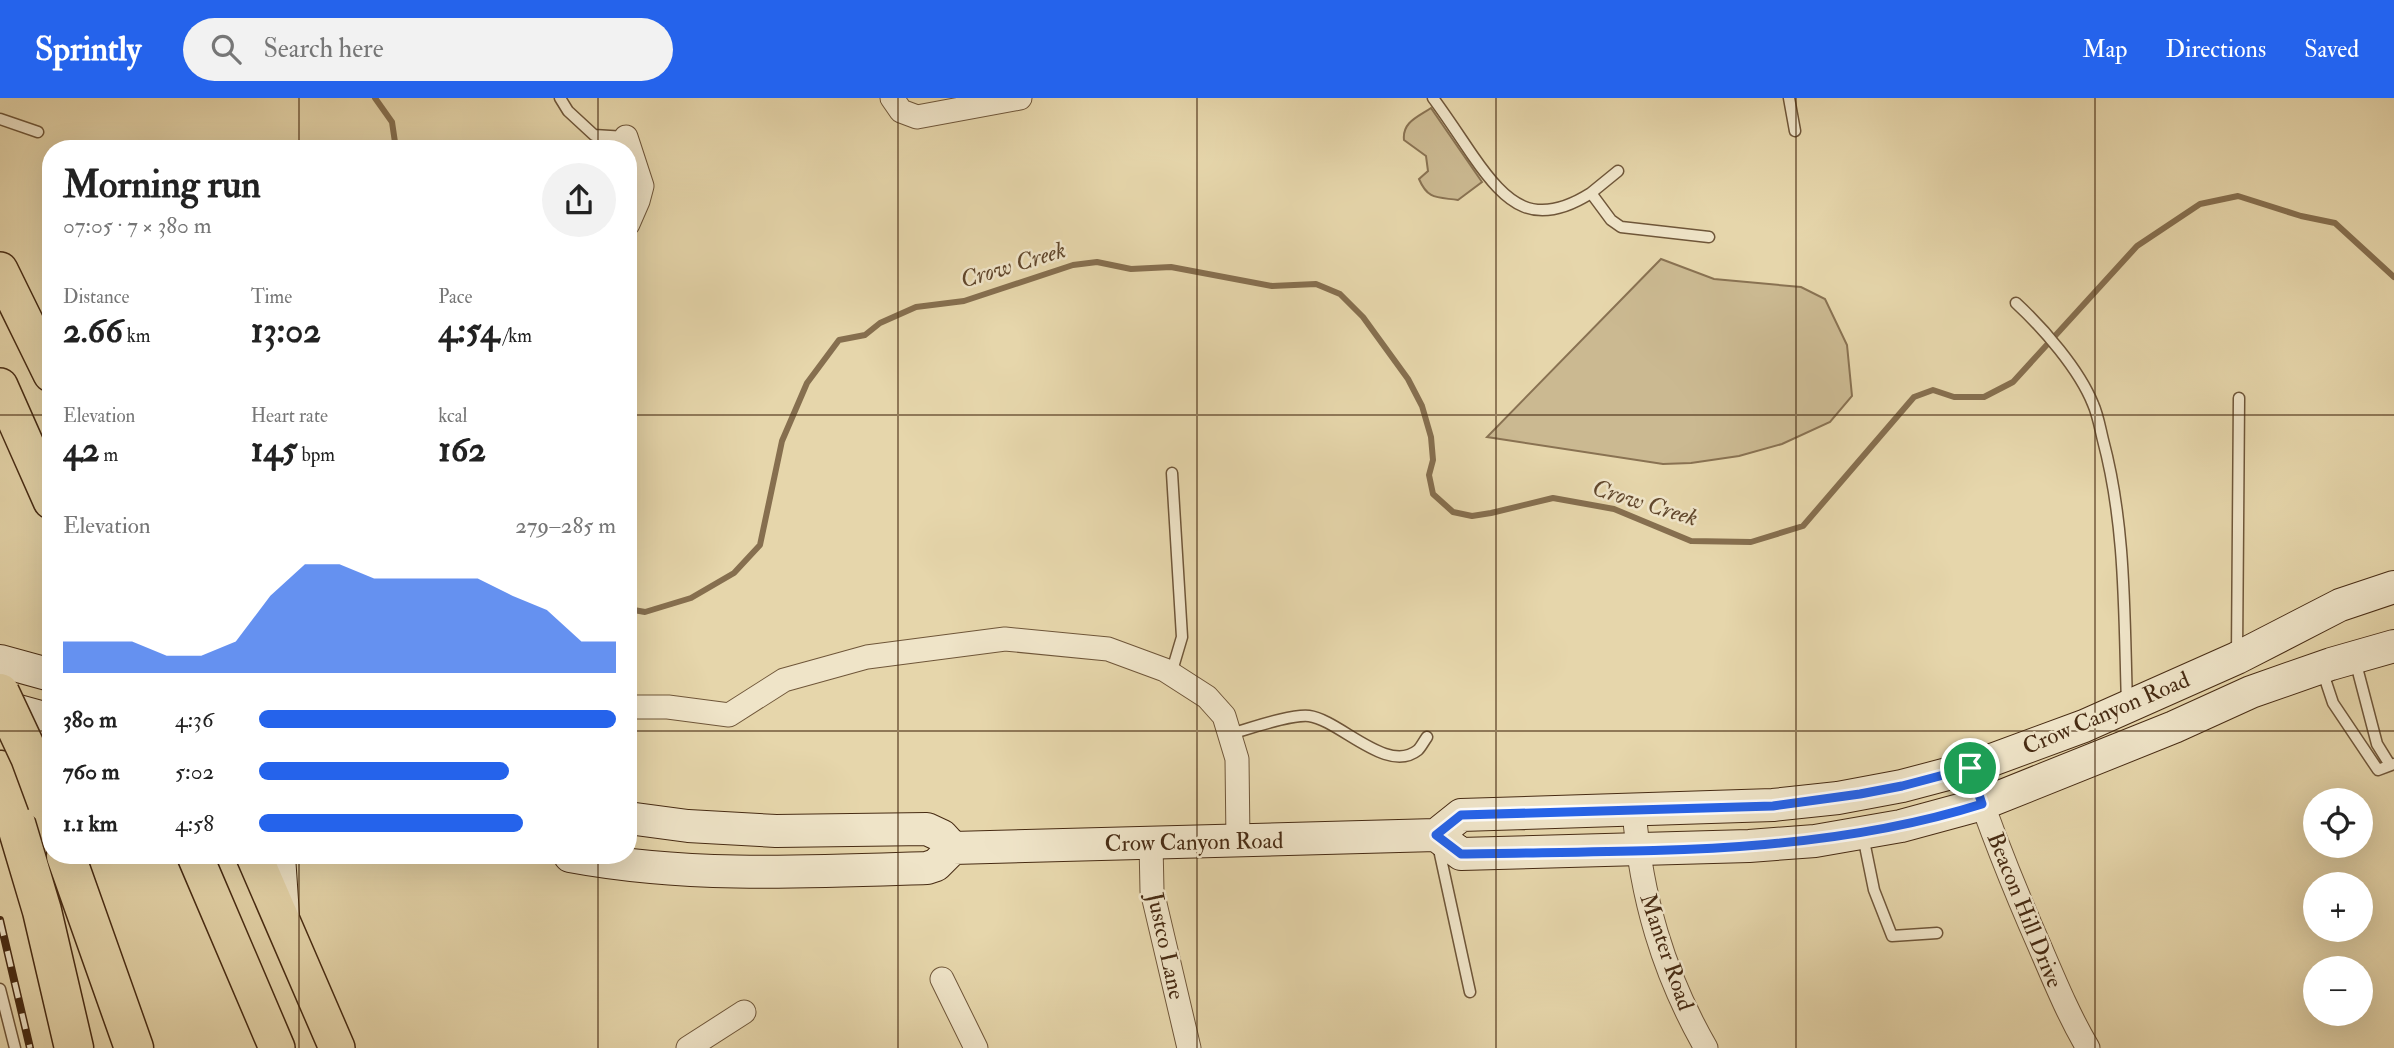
<!DOCTYPE html>
<html lang="en">
<head>
<meta charset="utf-8">
<style>
	:root { --surface:#fff; --page:#f2f2f2; --text:#222; --muted:#767676; --accent:#2563eb }
	body { margin:0; font-family:"IM FELL Double Pica",serif; background:var(--page); color:var(--text); height:100vh; display:flex; flex-direction:column; font-size:26px; white-space:nowrap }
	* { box-sizing:border-box; margin:0 }
	p { font-size:23px; color:var(--muted) }
	.icon { flex:none; width:38px; height:38px; fill:none; stroke:currentColor; stroke-width:2; stroke-linecap:round; stroke-linejoin:round }
	.map { position:relative; flex:1; overflow:hidden }
	.panel { position:absolute; left:42px; top:42px; width:595px; height:724px; display:flex; flex-direction:column; background:var(--surface); border-radius:28px; box-shadow:0 7px 28px #0002 }
	.panel>* { flex:none }
	.controls { position:absolute; left:2303px; top:690px; display:grid; gap:14px }
	.controls a { display:grid; place-items:center; width:70px; height:70px; border-radius:50%; background:var(--surface); box-shadow:0 7px 28px #0002; font-size:35px }
	.pin { position:absolute; display:grid; place-items:center; width:60px; height:60px; color:#fff; margin:-30px; border:4px solid #fff; border-radius:50%; box-shadow:0 2px 7px #0007 }
	.round { display:grid; place-items:center; flex:none; width:74px; height:74px; border-radius:37px; background:var(--page) }
	.headline { display:flex; align-items:center; justify-content:space-between; height:119px; padding:0 21px }
	h1 { font-size:38px; font-weight:800; line-height:52px }
	.metrics { display:grid; grid-template-columns:repeat(3,1fr); gap:10px; height:119px; padding:7px 21px }
	.metrics div { display:grid; align-content:center }
	.metrics b { font-size:35px; font-weight:800 }
	.metrics small { font-size:19px; font-weight:400 }
	.metrics p { font-size:19px }
	.chart { height:196px; padding:14px 21px }
	.chart p { display:flex; justify-content:space-between }
	.chart svg { width:100%; height:126px; margin-top:7px; fill:var(--accent); opacity:.7 }
	ul { padding:0 21px; list-style:none; font-size:23px }
	li { display:grid; grid-template-columns:112px 84px 1fr; align-items:center; height:52px }
	li i { height:18px; border-radius:9px; background:var(--accent) }
	header { display:flex; align-items:center; gap:42px; box-sizing:border-box; height:98px; padding:0 35px; background:var(--accent); color:#fff }
	header strong { font-size:33px }
	nav { display:flex; gap:38px; margin-inline-start:auto; font-size:24px }
	.search { width:490px; height:63px; background:var(--page); display:flex; align-items:center; gap:18px; box-sizing:border-box; padding:0 24px; border-radius:38px; color:var(--muted); font-size:26px }
	.map>svg:first-child { display:block }
	.green { fill:#cbb991; stroke:#897252; stroke-width:2 }
	.lines { fill:none; stroke-linecap:round; stroke-linejoin:round }
	.stream { stroke:#866f4f; stroke-width:6 }
	.service-casing { stroke:#6f5639; stroke-width:13 }
	.minor-casing { stroke:#6f5639; stroke-width:25 }
	.secondary-casing { stroke:#472b13; stroke-width:34 }
	.primary-casing { stroke:#472b13; stroke-width:38 }
	.motorway-casing { stroke:#472b13; stroke-width:41 }
	.service { stroke:#efe4c8; stroke-width:10 }
	.minor { stroke:#efe4c8; stroke-width:23 }
	.secondary { stroke:#efe4c8; stroke-width:32 }
	.primary { stroke:#e6d6ab; stroke-width:35 }
	.motorway { stroke:#e6d6ab; stroke-width:38 }
	.rail-casing { stroke:#472b13; stroke-width:8 }
	.rail { stroke:#efe4c8; stroke-width:5; stroke-dasharray:16; stroke-linecap:butt }
	.motorway-bridge-casing { stroke:#472b13; stroke-width:41; stroke-linecap:butt }
	.motorway-bridge { stroke:#e6d6ab; stroke-width:38 }
	.route-casing { stroke:#fff; stroke-width:14 }
	.route { stroke:#2563eb; stroke-width:9 }
	.grid { fill:none; stroke:#472b13; stroke-width:2; stroke-opacity:0.55 }
	.labels { text-anchor:middle; dominant-baseline:central; stroke-width:5; stroke-linejoin:round; paint-order:stroke }
	.street-label { font-size:23px; fill:#472b13; stroke:#efe4c8 }
	.water-label { font-size:24px; font-style:italic; fill:#61472c; stroke:#efe4c8 }
</style>
</head>
<body>
<header>
<strong>Sprintly</strong>
<div class="search"><svg class="icon" aria-label="search" viewBox="0 0 24 24"><circle cx="10" cy="10" r="6"/><path d="M15 15l6 6"/></svg>Search here</div>
<nav><a>Map</a><a>Directions</a><a>Saved</a></nav>
</header>
<div class="map">
<svg width="2394" height="950" viewBox="0 0 2394 950">
	<rect width="100%" height="100%" fill="#e6d6ab"/>
	<filter id="stains"><feTurbulence type="fractalNoise" baseFrequency=".00286" numOctaves="4"/><feColorMatrix values="0 0 0 0 .2 0 0 0 0 .09 0 0 0 0 .02 0 0 0 .5 -.17"/></filter>
	<radialGradient id="worn" r=".72"><stop offset=".6" stop-color="#630" stop-opacity="0"/><stop offset="1" stop-color="#630" stop-opacity=".3"/></radialGradient>
	<path class="green" d="M 1431,10 L 1482,84 L 1458,102 C 1437,99 1428,102 1419,81 L 1428,73 L 1426,58 L 1404,42 C 1402,24 1418,19 1431,10 Z
		M 1661,161 L 1714,181 L 1801,189 L 1825,201 L 1847,247 L 1852,298 L 1830,324 L 1782,346 L 1739,358 L 1691,365 L 1663,366 L 1487,339 Z"/>
	<g class="lines">
		<path class="stream" d="M 375,0 L 392,24 L 396,51
			M 628,511 L 645,514 L 691,500 L 734,475 L 760,447 L 782,343 L 807,285 L 839,242 L 865,237 L 880,225 L 916,209 L 964,203 L 1073,167 L 1097,164 L 1131,171 L 1171,169 L 1272,188 L 1316,186 L 1340,196 L 1363,219 L 1408,281 L 1422,308 L 1431,339 L 1433,362 L 1429,377 L 1433,396 L 1453,414 L 1472,418 L 1491,415 L 1553,400 L 1614,411 L 1691,443 L 1751,444 L 1803,428 L 1914,299 L 1933,292 L 1954,299 L 1984,299 L 2013,284 L 2137,148 L 2200,106 L 2238,98 L 2301,118 L 2335,125 L 2394,179"/>
		<defs>
			<path id="service" d="M 560,0 L 568,13 L 594,37 L 626,39
				M 1433,0 C 1447,19 1460,39 1473,58 C 1507,107 1534,131 1591,95
				M 1789,0 L 1795,33
				M 0,21 L 38,34
				M 1618,73 L 1591,95 L 1611,122 L 1621,129 L 1709,139
				M 2016,205 C 2043,230 2079,271 2093,306 C 2098,317 2100,330 2103,342 C 2126,428 2124,518 2127,606
				M 2237,557 L 2239,300
				M 2355,562 L 2377,646 L 2390,667
				M 2322,572 L 2333,605 L 2378,672 L 2394,666
				M 1171,576 L 1182,539 L 1172,375
				M 1230,636 C 1249,631 1290,616 1309,618 C 1340,622 1387,677 1418,652 C 1421,649 1424,643 1427,639
				M 1863,738 L 1874,792 L 1892,838 L 1937,835
				M 1438,747 L 1470,894
				M 0,891 L 15,950"/>
			<path id="minor" d="M 892,0 L 901,13 L 917,19 L 1020,0
				M 626,39 L 642,88 L 638,103 L 628,126
				M 628,609 L 668,609 L 729,617 L 784,582 L 867,559 L 1005,541 L 1108,551 L 1165,572 L 1207,599 L 1224,618 L 1237,661 L 1238,743
				M 1970,670 C 1990,730 2014,790 2040,849 C 2055,884 2069,918 2088,950
				M 1634,712 C 1641,799 1663,875 1706,950
				M 1151,745 L 1152,793 L 1189,950
				M 942,881 L 976,950
				M 688,950 L 744,914"/>
			<path id="secondary" d="M 0,563 L 51,577
				M 0,608 L 51,622
				M 628,720 L 688,728 L 776,733 L 927,731 L 942,738 L 953,750
				M 1436,737 L 1461,756 L 1749,748 L 1815,743 L 1901,728 L 1982,706 L 2174,629 L 2251,594 L 2331,566 L 2394,548
				M 279,758 L 283,817
				M 570,758 C 688,780 808,774 927,770 L 936,767 L 953,750 L 1436,737 L 1461,717 L 1773,707 L 1838,700 L 1902,688 L 1970,670 L 2084,628 L 2237,560 L 2340,507 L 2394,489"/>
			<path id="primary" d="M 0,172 L 51,276
				M 0,288 L 51,403
				M 195,758 L 277,950
				M 254,758 L 337,950"/>
			<path id="motorway" d="M 0,672 L 42,813 L 74,950
				M 66,758 L 134,950"/>
		</defs>
		<use href="#service" class="service-casing"/>
		<use href="#minor" class="minor-casing"/>
		<use href="#secondary" class="secondary-casing"/>
		<use href="#primary" class="primary-casing"/>
		<use href="#motorway" class="motorway-casing"/>
		<use href="#service" class="service"/>
		<use href="#minor" class="minor"/>
		<use href="#secondary" class="secondary"/>
		<use href="#primary" class="primary"/>
		<use href="#motorway" class="motorway"/>
		<defs>
			<path id="rail" d="M 0,822 L 30,950"/>
		</defs>
		<use href="#rail" class="rail-casing"/>
		<use href="#rail" class="rail"/>
		<defs>
			<path id="motorway-bridge" d="M 0,595 L 30,659 L 47,705"/>
		</defs>
		<use href="#motorway-bridge" class="motorway-bridge-casing"/>
		<use href="#motorway-bridge" class="motorway-bridge"/>
	</g>
	<g class="lines">
		<defs>
			<path id="route" d="M 1970,670 L 1982,706 C 1814,759 1636,752 1461,756 L 1436,737 L 1461,717 L 1773,708 L 1860,696 L 1902,688 Z"/>
		</defs>
		<use href="#route" class="route-casing"/>
		<use href="#route" class="route"/>
	</g>
	<path class="grid" d="M 299,0 L 299,51M 598,0 L 598,51M 898,0 L 898,950M 1197,0 L 1197,950M 1496,0 L 1496,950M 1796,0 L 1796,950M 2095,0 L 2095,950M 0,317 L 51,317M 628,317 L 2394,317M 0,633 L 51,633M 628,633 L 2394,633M 299,758 L 299,950M 598,758 L 598,950"/>
	<g class="labels">
		<g class="street-label">
			<text transform="translate(2106 615) rotate(-23)">Crow Canyon Road</text>
			<text transform="translate(1194 744) rotate(-1)">Crow Canyon Road</text>
			<text transform="translate(2025 812) rotate(68)">Beacon Hill Drive</text>
			<text transform="translate(1166 848) rotate(78)">Justco Lane</text>
			<text transform="translate(1667 854) rotate(71)">Manter Road</text>
		</g>
		<g class="water-label">
			<text transform="translate(1013 167) rotate(-17)">Crow Creek</text>
			<text transform="translate(1645 405) rotate(17)">Crow Creek</text>
		</g>
	</g>
	<rect width="100%" height="100%" filter="url(#stains)"/>
	<rect width="100%" height="100%" fill="url(#worn)"/>
</svg>
<div class="controls">
<a><svg class="icon" aria-label="locate" viewBox="0 0 24 24"><circle cx="12" cy="12" r="6"/><path d="M12 2v4M12 18v4M2 12h4M18 12h4"/></svg></a>
<a>+</a>
<a>−</a>
</div>
<div class="pin" style="left:1970px;top:670px;background:#1e9e55"><svg class="icon" aria-label="arrive" viewBox="0 0 24 24"><path d="M6 21V4h12l-3 4 3 4H6"/></svg></div>
<section class="panel">
<div class="headline"><div><h1>Morning run</h1><p>07:05 · 7 × 380 m</p></div><a class="round"><svg class="icon" aria-label="share" viewBox="0 0 24 24"><path d="M12 15V3M7 8l5-5 5 5M5 13v7h14v-7"/></svg></a></div>
<div class="metrics">
<div><p>Distance</p><b>2.66<small> km</small></b></div>
<div><p>Time</p><b>13:02</b></div>
<div><p>Pace</p><b>4:54<small> /km</small></b></div>
</div>
<div class="metrics">
<div><p>Elevation</p><b>42<small> m</small></b></div>
<div><p>Heart rate</p><b>145<small> bpm</small></b></div>
<div><p>kcal</p><b>162</b></div>
</div>
<div class="chart"><p><span>Elevation</span>279–285 m</p>
<svg viewBox="0 0 160 44" preserveAspectRatio="none"><path d="M0 44V33L10 33L20 33L30 38L40 38L50 33L60 17L70 6L80 6L90 11L100 11L110 11L120 11L130 17L140 22L150 33L160 33V44z"/></svg>
</div>
<ul>
<li><b>380 m</b>4:36<i style="width:100%"></i></li>
<li><b>760 m</b>5:02<i style="width:70%"></i></li>
<li><b>1.1 km</b>4:58<i style="width:74%"></i></li>
</ul>
</section>
</div>
</body>
</html>
